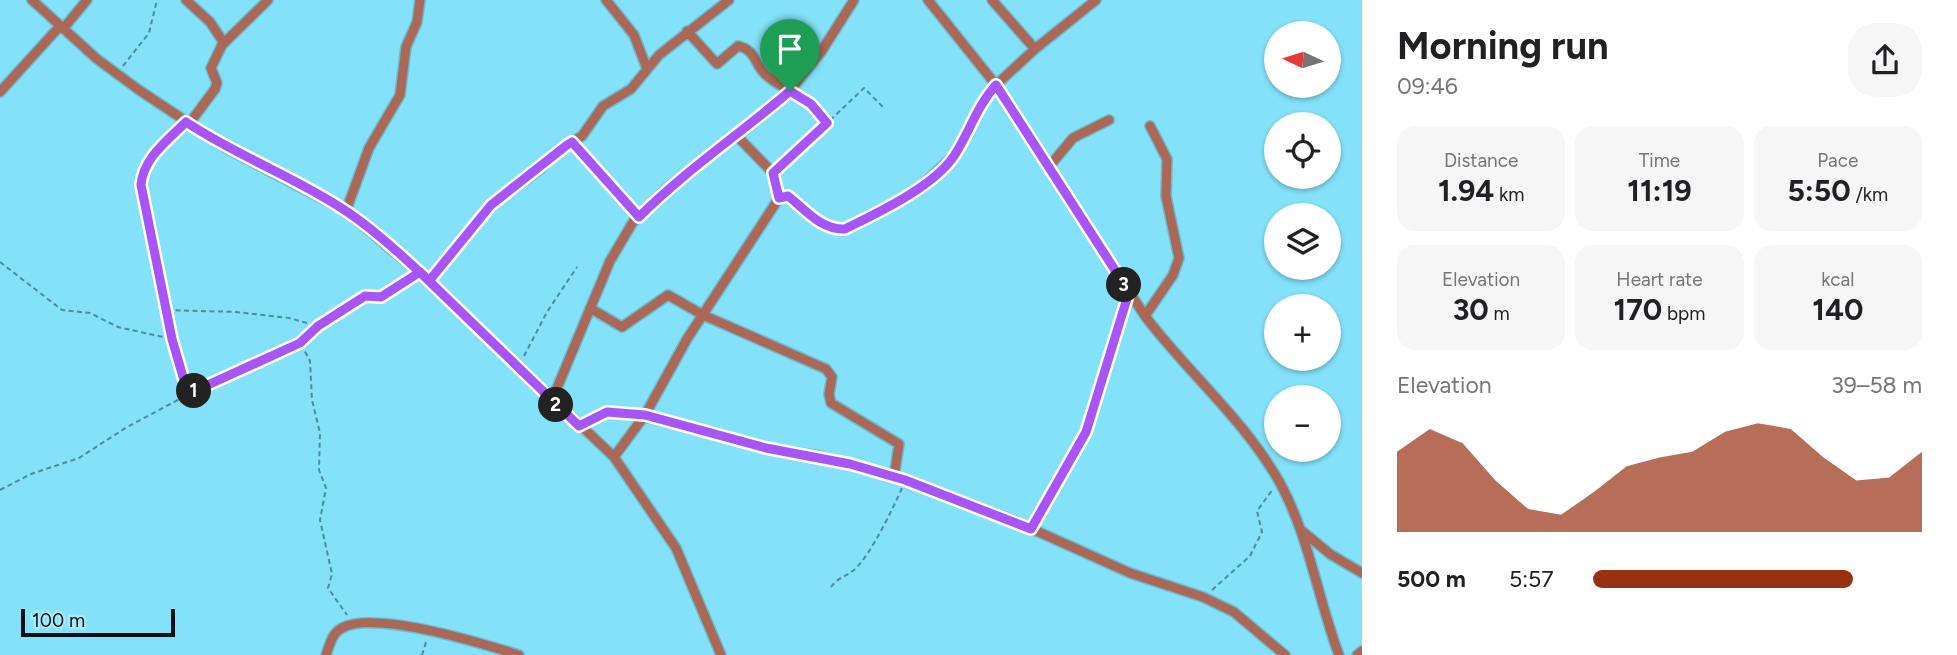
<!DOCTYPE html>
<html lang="en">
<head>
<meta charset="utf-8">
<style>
	:root { --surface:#fff; --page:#f6f6f6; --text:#202124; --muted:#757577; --accent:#983112 }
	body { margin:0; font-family:Figtree,sans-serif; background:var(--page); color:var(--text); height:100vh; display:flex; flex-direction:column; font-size:26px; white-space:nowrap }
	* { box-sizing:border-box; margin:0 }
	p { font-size:23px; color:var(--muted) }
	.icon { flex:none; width:38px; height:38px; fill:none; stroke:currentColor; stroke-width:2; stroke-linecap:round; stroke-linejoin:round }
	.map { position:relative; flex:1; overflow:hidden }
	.details { display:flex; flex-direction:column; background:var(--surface); width:595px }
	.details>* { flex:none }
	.needle { width:46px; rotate:274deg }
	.buttons { position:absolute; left:1264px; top:21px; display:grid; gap:14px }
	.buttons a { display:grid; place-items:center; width:77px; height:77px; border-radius:50%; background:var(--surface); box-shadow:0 2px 5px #0004; font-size:35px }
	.scale { position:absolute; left:21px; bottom:18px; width:154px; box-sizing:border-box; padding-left:7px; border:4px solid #001015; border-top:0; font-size:19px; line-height:24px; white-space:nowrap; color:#001015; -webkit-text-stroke:5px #a3ecff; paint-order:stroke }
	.pin { position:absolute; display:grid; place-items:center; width:60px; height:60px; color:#fff; margin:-72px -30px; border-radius:50% 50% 50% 0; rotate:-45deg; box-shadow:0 0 7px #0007 }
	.pin .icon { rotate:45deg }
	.km { position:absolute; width:35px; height:35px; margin:-18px; border-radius:50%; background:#222; color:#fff; font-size:19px; line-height:35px; text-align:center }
	.round { display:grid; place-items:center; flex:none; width:74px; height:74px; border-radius:28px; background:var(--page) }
	.head { display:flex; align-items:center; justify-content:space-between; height:119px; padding:0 35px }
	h1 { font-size:38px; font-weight:700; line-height:52px }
	.stats { display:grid; grid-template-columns:repeat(3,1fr); gap:10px; height:119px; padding:7px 35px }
	.stats div { display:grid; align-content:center; border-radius:18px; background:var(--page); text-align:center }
	.stats b { font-size:30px; font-weight:700 }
	.stats small { font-size:19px; font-weight:400 }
	.stats p { font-size:19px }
	.chart { height:196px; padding:14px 35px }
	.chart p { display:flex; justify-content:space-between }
	.chart svg { width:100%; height:126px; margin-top:7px; fill:var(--accent); opacity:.7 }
	ul { padding:0 35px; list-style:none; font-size:23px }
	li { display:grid; grid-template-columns:112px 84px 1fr; align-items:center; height:52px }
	li i { height:18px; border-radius:9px; background:var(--accent) }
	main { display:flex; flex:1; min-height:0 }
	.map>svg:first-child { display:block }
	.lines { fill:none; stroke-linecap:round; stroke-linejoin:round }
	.street-casing { stroke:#6bbbd0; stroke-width:12 }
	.path { stroke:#4f8d9e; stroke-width:2; stroke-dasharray:5 3.5; stroke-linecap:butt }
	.street { stroke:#ac6856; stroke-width:9 }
	.route-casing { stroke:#fff; stroke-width:14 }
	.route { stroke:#a855f7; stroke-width:9 }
</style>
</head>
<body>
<main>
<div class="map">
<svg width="1362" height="655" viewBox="0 0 1362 655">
	<rect width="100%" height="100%" fill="#83e1f9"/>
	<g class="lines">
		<defs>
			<path id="street" d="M 32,0 L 97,59 L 139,90 L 228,149 L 346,211 L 429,281 L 614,457 L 676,548 L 721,655
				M 186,0 L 210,22 L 224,43
				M 606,0 L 634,35 L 647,69
				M 928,0 L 996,85 L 1145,316 C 1188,373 1245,420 1280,483 C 1309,536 1318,599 1339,655
				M 992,0 L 1035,49
				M 63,29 L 87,0
				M 687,31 L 717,64 L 738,46 C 756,50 754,63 765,74 C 772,81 782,86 790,91
				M 0,92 L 60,26
				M 189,124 L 215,89 L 217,83 L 211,68 L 222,45 L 268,0
				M 736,135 L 773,173 L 779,198
				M 572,142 L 639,217
				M 1048,168 L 1073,138 L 1109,120
				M 346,211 L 369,148 L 400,95 L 406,47 L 417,22 L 420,0
				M 429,281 L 491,205 L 539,170 L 561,148 L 582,136 L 603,106 L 631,89 L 659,55 L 729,0
				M 590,308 L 622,327 L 668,295 L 703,315 L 826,369 L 832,377 L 829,394 L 831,403 L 899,444 L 894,477
				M 1145,316 L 1173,275 L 1179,258 L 1166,196 L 1167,159 L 1150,126
				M 552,400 L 610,261 L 633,222 L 665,190 L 716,149 L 746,129 L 790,91 L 821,52 L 854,0
				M 579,426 L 607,412 L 631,413 L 767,448 L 818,456 L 905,480 L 1012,520 L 1130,573 L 1203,597 L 1234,612 L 1285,655
				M 614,457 L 645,415 L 687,339 L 779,198 L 788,196 L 818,221 L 836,229 L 845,229 L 915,192 L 954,155 L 981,105 L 996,85 L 1035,49 L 1096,0
				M 1301,530 L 1330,554 L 1362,573
				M 326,655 C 330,644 332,633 342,628 C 374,610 484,644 519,655
				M 1357,655 L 1362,651"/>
		</defs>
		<use href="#street" class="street-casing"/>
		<path class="path" d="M 123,66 L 149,33 L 157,0
			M 797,95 L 811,104 L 826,122
			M 180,128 C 163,145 143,160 141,185 L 172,339 L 188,393
			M 781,167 L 864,88 L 883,107
			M 0,262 L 62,310 L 90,313 L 118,327 L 172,339
			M 167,310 L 236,312 L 289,318 L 318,326 L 365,296 L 381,297 L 411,278
			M 301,344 L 310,361 L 312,400 L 320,433 L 319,470 L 326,488 L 320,520 L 332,574 L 328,588 L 347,615
			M 524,356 L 547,312 L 577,267
			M 0,490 L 31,474 L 79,458 L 127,427 L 193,392 L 300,343 L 318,326
			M 1036,520 L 1086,432 L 1125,303
			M 831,587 C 839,576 849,576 857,567 C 872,552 893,508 902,488
			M 1212,590 L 1250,556 L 1262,532 L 1257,511 L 1273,489
			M 422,655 L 427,639"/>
		<use href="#street" class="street"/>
	</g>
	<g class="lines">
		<defs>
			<path id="route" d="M 790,91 C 740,134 686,170 639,217 L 572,142 L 567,145 L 491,205 L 429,281 L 420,272 L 381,297 L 365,296 L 318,326 L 300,343 L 188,394 L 172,339 L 141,185 C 143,158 168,140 186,122 C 237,156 295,177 346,211 C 376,231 403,256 429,281 L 579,426 L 607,412 L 645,415 L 766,448 L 850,464 L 905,480 L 1031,529 L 1086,432 L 1129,292 L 996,85 C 977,106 969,133 954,156 C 933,187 879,212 845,229 C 821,230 806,210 788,196 L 779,198 L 773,173 L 827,123 L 811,104 L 790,91"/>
		</defs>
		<use href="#route" class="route-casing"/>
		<use href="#route" class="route"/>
	</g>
</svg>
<div class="buttons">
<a><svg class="needle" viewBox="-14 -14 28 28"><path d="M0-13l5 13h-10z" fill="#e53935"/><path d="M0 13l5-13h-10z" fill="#757577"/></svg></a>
<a><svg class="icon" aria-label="locate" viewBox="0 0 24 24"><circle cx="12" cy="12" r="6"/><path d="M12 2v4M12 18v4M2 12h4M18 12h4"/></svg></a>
<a><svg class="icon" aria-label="layers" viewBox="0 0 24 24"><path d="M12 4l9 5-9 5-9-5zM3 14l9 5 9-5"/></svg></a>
<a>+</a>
<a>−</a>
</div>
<div class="scale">100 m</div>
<div class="pin" style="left:790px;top:91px;background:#1e9e55"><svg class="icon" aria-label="arrive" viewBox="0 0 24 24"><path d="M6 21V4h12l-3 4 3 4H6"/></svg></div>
<b class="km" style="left:194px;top:391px">1</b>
<b class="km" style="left:556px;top:405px">2</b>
<b class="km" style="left:1124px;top:285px">3</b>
</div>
<section class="details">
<div class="head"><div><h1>Morning run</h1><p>09:46</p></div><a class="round"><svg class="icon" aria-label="share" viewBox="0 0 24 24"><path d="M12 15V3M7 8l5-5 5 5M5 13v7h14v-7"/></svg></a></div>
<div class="stats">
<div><p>Distance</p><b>1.94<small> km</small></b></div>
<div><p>Time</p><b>11:19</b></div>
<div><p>Pace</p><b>5:50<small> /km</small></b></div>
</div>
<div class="stats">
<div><p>Elevation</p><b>30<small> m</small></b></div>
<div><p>Heart rate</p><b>170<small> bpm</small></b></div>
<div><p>kcal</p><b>140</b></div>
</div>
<div class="chart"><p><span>Elevation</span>39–58 m</p>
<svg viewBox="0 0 160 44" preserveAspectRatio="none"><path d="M0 44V16L10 8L20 13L30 26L40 36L50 38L60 30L70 21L80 18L90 16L100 9L110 6L120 8L130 18L140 26L150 25L160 16V44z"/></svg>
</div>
<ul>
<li><b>500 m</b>5:57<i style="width:79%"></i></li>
</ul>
</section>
</main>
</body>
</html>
